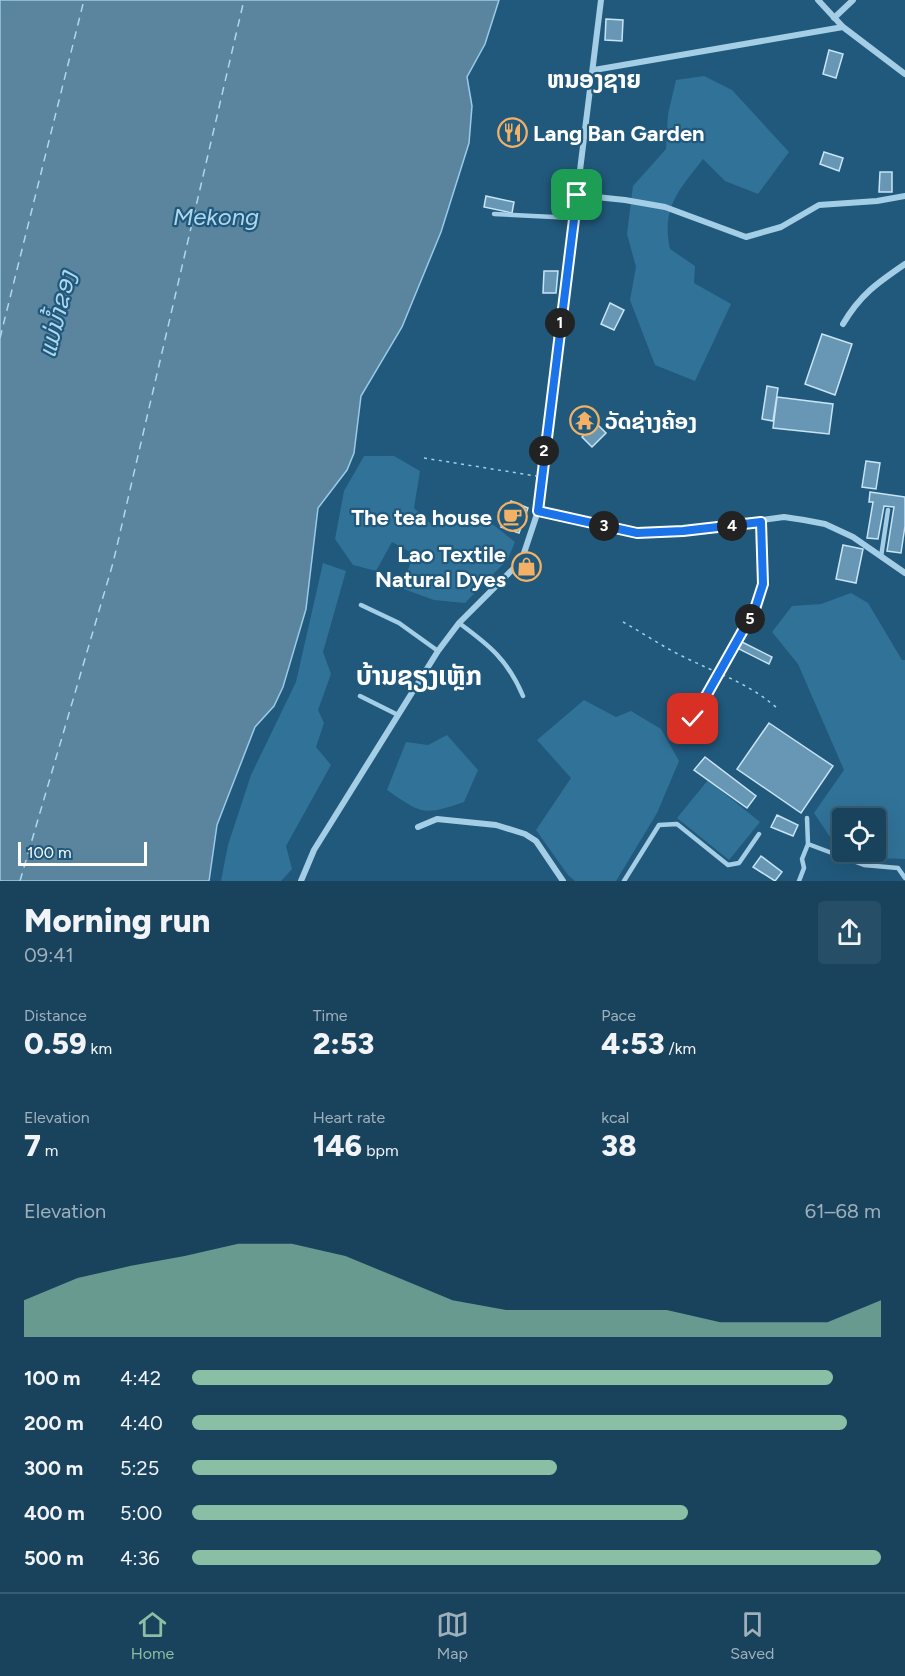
<!DOCTYPE html>
<html lang="en">
<head>
<meta charset="utf-8">
<style>
	:root { --surface:#19435d; --page:#264e66; --text:#f1f3f6; --muted:#9fb0bc; --line:#375c72; --accent:#8abfa5 }
	body { margin:0; font-family:Figtree,"Noto Sans Lao",sans-serif; background:var(--page); color:var(--text); height:100vh; display:flex; flex-direction:column; font-size:22px; white-space:nowrap }
	* { box-sizing:border-box; margin:0 }
	p { font-size:20px; color:var(--muted) }
	.icon { flex:none; width:33px; height:33px; fill:none; stroke:currentColor; stroke-width:2; stroke-linecap:round; stroke-linejoin:round }
	.map { position:relative; height:881px; overflow:hidden }
	.panel { display:flex; flex-direction:column; background:var(--surface); flex:1 }
	.panel>* { flex:none }
	.controls { position:absolute; left:832px; top:808px; display:grid; gap:12px }
	.controls a { display:grid; place-items:center; width:54px; height:54px; border-radius:6px; background:var(--surface); box-shadow:0 6px 24px #0002,0 0 0 2px var(--line); font-size:30px }
	.scale { position:absolute; left:18px; bottom:15px; width:129px; box-sizing:border-box; padding-left:6px; border:3px solid #fff; border-top:0; font-size:16px; line-height:21px; white-space:nowrap; color:#fff; -webkit-text-stroke:4px #21597c; paint-order:stroke }
	.pin { position:absolute; display:grid; place-items:center; width:51px; height:51px; color:#fff; margin:-26px; border-radius:12px; box-shadow:0 3px 9px #0006 }
	.km { position:absolute; width:30px; height:30px; margin:-15px; border-radius:50%; background:#222; color:#fff; font-size:16px; line-height:30px; text-align:center }
	.round { display:grid; place-items:center; flex:none; width:63px; height:63px; border-radius:6px; background:var(--page) }
	.summary { display:flex; align-items:center; justify-content:space-between; height:102px; padding:0 24px }
	h1 { font-size:33px; font-weight:800; line-height:45px }
	.metrics { display:grid; grid-template-columns:repeat(3,1fr); gap:9px; height:102px; padding:6px 24px }
	.metrics div { display:grid; align-content:center }
	.metrics b { font-size:30px; font-weight:800 }
	.metrics small { font-size:16px; font-weight:400 }
	.metrics p { font-size:16px }
	.chart { height:168px; padding:12px 24px }
	.chart p { display:flex; justify-content:space-between }
	.chart svg { width:100%; height:108px; margin-top:6px; fill:var(--accent); opacity:.7 }
	ul { padding:0 24px; list-style:none; font-size:20px }
	li { display:grid; grid-template-columns:96px 72px 1fr; align-items:center; height:45px }
	li i { height:15px; border-radius:8px; background:var(--accent) }
	.tab-bar { display:flex; justify-content:space-around; align-items:center; height:84px; border-top:2px solid var(--line); background:var(--surface); font-size:16px; color:var(--muted) }
	.tab-bar a { display:grid; justify-items:center; gap:3px }
	.tab-bar .current { color:var(--accent) }
	.map>svg:first-child { display:block }
	.green { fill:#317298 }
	.water { fill:#5b849e; stroke:#98cbe7; stroke-width:1.5 }
	.lines { fill:none; stroke-linecap:round; stroke-linejoin:round }
	.ferry { stroke:#afd7ee; stroke-width:1.5; stroke-dasharray:8 6; stroke-linecap:butt }
	.building { fill:#6797b4; stroke:#c7e4f5; stroke-width:1.5 }
	.path { stroke:#a4cee6; stroke-width:1.5; stroke-dasharray:3 4.5; stroke-linecap:butt }
	.lane { stroke:#a4cee6; stroke-width:4.5 }
	.street { stroke:#a4cee6; stroke-width:6 }
	.route-casing { stroke:#fff; stroke-width:12 }
	.route { stroke:#1a73e8; stroke-width:8 }
	.labels { text-anchor:middle; dominant-baseline:central; stroke-width:4.5; stroke-linejoin:round; paint-order:stroke }
	.poi-label { font-size:22px; font-weight:bold; fill:#fff; stroke:#21597c; text-anchor:start }
	.neighbourhood-label { font-size:24px; font-weight:bold; fill:#fff; stroke:#21597c }
	.water-label { font-size:24px; font-style:italic; fill:#afd7ee; stroke:#21597c }
	.quarter-label { font-size:26px; font-weight:bold; fill:#fff; stroke:#21597c }
</style>
</head>
<body>
<div class="map">
<svg width="905" height="881" viewBox="0 0 905 881">
	<rect width="100%" height="100%" fill="#21597c"/>
	<path class="green" d="M 704,76 L 732,90 L 789,152 L 758,194 L 725,181 L 703,159 C 679,190 661,208 670,249 L 695,266 L 694,283 L 731,304 L 695,381 L 655,365 L 630,300 L 636,267 L 627,234 L 633,186 L 666,149 L 668,114 L 676,80 Z
		M 364,456 L 394,456 L 420,471 L 414,508 L 430,523 L 491,523 L 515,542 L 508,559 L 465,603 L 434,600 L 401,588 L 414,554 L 392,542 L 376,571 L 353,565 L 335,539 L 344,491 Z
		M 323,563 L 346,571 L 323,652 L 331,674 L 318,710 L 324,723 L 316,747 L 331,765 L 286,846 L 292,869 L 281,881 L 221,881 L 228,845 L 251,775 L 296,682 Z
		M 851,593 L 868,603 L 902,660 L 905,660 L 905,859 L 873,858 L 849,852 L 876,852 L 876,819 L 843,819 L 843,850 L 838,849 L 814,813 L 844,770 L 798,664 L 772,632 L 792,606 L 821,604 Z
		M 584,700 L 616,717 L 631,711 L 661,729 L 679,761 L 657,813 L 616,881 L 575,881 L 568,875 L 536,830 L 571,778 L 537,740 Z
		M 447,735 L 478,770 L 464,802 C 423,816 422,814 387,790 L 406,742 L 428,745 Z
		M 708,780 L 760,822 L 729,860 L 677,818 Z"/>
	<path class="water" d="M 0,0 L 499,0 L 485,44 L 467,77 L 472,106 L 469,143 L 441,232 L 402,327 L 361,396 L 354,453 L 347,470 L 318,508 L 306,609 L 283,687 L 274,706 L 255,727 L 227,799 L 217,825 L 209,881 L 0,881 Z"/>
	<g class="lines">
		<path class="ferry" d="M 0,338 L 84,0
			M 20,881 L 113,563 L 244,0"/>
	</g>
	<path class="building" d="M 606,19 L 623,20 L 622,41 L 605,40 Z
		M 829,50 L 843,54 L 836,78 L 823,74 Z
		M 824,152 L 843,158 L 839,171 L 820,164 Z
		M 880,172 L 892,172 L 892,192 L 879,192 Z
		M 486,196 L 514,202 L 512,213 L 484,207 Z
		M 544,271 L 558,271 L 556,293 L 543,293 Z
		M 610,303 L 624,310 L 614,330 L 601,324 Z
		M 822,334 L 852,344 L 835,395 L 805,384 Z
		M 767,386 L 778,388 L 773,421 L 762,419 Z
		M 777,397 L 833,404 L 829,434 L 773,428 Z
		M 596,423 L 606,433 L 592,447 L 582,437 Z
		M 866,461 L 880,463 L 876,489 L 862,487 Z
		M 870,492 L 905,497 L 905,526 L 901,553 L 887,551 L 894,507 L 884,506 L 878,539 L 867,538 L 873,502 L 869,502 Z
		M 511,501 L 528,508 L 519,533 L 501,527 Z
		M 843,545 L 863,549 L 856,583 L 836,579 Z
		M 740,641 L 772,657 L 769,664 L 737,648 Z
		M 769,723 L 833,766 L 801,813 L 737,769 Z
		M 705,757 L 756,796 L 747,808 L 694,770 Z
		M 777,815 L 798,825 L 793,836 L 771,827 Z
		M 761,856 L 782,872 L 775,881 L 753,867 Z"/>
	<g class="lines">
		<path class="path" d="M 424,458 L 536,476
			M 623,622 C 643,633 663,647 684,657 C 718,674 747,682 777,708
			M 693,719 L 755,609 L 763,584 L 762,529"/>
		<path class="lane" d="M 494,214 L 574,218
			M 881,557 L 888,510
			M 361,605 L 399,623 L 438,651
			M 459,623 C 489,645 508,660 523,696
			M 360,696 L 398,715
			M 808,844 L 864,865 L 898,868 L 905,878
			M 624,881 L 659,825 L 677,824 L 728,865 L 739,863 L 759,834
			M 799,881 L 804,868 L 802,859 L 808,844 L 807,818"/>
		<path class="street" d="M 818,0 L 843,27 L 905,74
			M 834,18 L 853,0
			M 594,70 L 843,27
			M 577,195 L 625,200 L 665,207 L 746,237 L 781,227 L 819,205 L 877,201 L 905,196
			M 843,324 C 860,295 877,283 905,264
			M 538,511 L 637,533 L 683,531 L 784,517 L 804,520 L 825,524 L 853,537 L 905,573
			M 418,827 L 437,819 L 496,825 L 525,834 L 536,841 L 563,881
			M 301,881 L 314,850 L 438,651 L 459,623 L 516,566 L 523,556 L 538,511 L 601,0"/>
	</g>
	<g class="lines">
		<defs>
			<path id="route" d="M 577,195 L 538,511 L 637,533 L 683,531 L 761,522 L 763,584 L 755,609 L 693,719"/>
		</defs>
		<use href="#route" class="route-casing"/>
		<use href="#route" class="route"/>
	</g>
	<defs>
		<symbol id="restaurant-ring" viewBox="-11 -11 22 22"><circle r="9.5" fill="#21597c" stroke="#f2b166" stroke-width="1.5"/><path d="M-5-6h1v4h1v-4h1v4h1v-4h1v5L-1.5 .5V6h-2V.5L-5-1ZM5-6V6H3V1.5H1.5Q1.5-4 5-6Z" fill="#f2b166"/></symbol>
		<symbol id="temple-ring" viewBox="-11 -11 22 22"><circle r="9.5" fill="#21597c" stroke="#f2b166" stroke-width="1.5"/><path d="M0-6L5-2H3V0L6.5 2.5H4V6H1.5V3h-3V6H-4V2.5H-6.5L-3 0V-2H-5Z" fill="#f2b166"/></symbol>
		<symbol id="cafe-ring" viewBox="-11 -11 22 22"><circle r="9.5" fill="#21597c" stroke="#f2b166" stroke-width="1.5"/><path d="M-5.5-4.5H6V0H3Q3 3.5 0 3.5H-2.5Q-5.5 3.5-5.5 0ZM3-3.2v2h1.7v-2ZM-6 4.5H4V6H-6Z" fill="#f2b166"/></symbol>
		<symbol id="shop-ring" viewBox="-11 -11 22 22"><circle r="9.5" fill="#21597c" stroke="#f2b166" stroke-width="1.5"/><path d="M-5-2.5h2.3a2.7 3.5 0 0 1 5.4 0H5L5.5 6h-11ZM-1.5-2.5h3a1.5 2.3 0 0 0-3 0Z" fill="#f2b166"/></symbol>
	</defs>
	<g fill-rule="evenodd">
		<use href="#restaurant-ring" x="496" y="116" width="33" height="33"/>
		<use href="#temple-ring" x="568" y="404" width="33" height="33"/>
		<use href="#cafe-ring" x="496" y="500" width="33" height="33"/>
		<use href="#shop-ring" x="510" y="550" width="33" height="33"/>
	</g>
	<g class="labels">
		<g class="poi-label">
			<text x="533" y="133">Lang Ban Garden</text>
			<text x="605" y="421">ວັດຊ່າງຄ້ອງ</text>
			<text x="492" y="517" text-anchor="end">The tea house</text>
			<text x="506" y="554" text-anchor="end">Lao Textile<tspan x="506" dy="25">Natural Dyes</tspan></text>
		</g>
		<g class="neighbourhood-label">
			<text x="594" y="79">ຫນອງຊາຍ</text>
		</g>
		<g class="water-label">
			<text x="216" y="216">Mekong</text>
			<text transform="translate(57 314) rotate(-76)">ແມ່ນ້ຳຂອງ</text>
		</g>
		<g class="quarter-label">
			<text x="419" y="676">ບ້ານຊຽງເຫຼັກ</text>
		</g>
	</g>
</svg>
<div class="controls">
<a><svg class="icon" aria-label="locate" viewBox="0 0 24 24"><circle cx="12" cy="12" r="6"/><path d="M12 2v4M12 18v4M2 12h4M18 12h4"/></svg></a>
</div>
<div class="scale">100 m</div>
<div class="pin" style="left:577px;top:195px;background:#1e9e55"><svg class="icon" aria-label="arrive" viewBox="0 0 24 24"><path d="M6 21V4h12l-3 4 3 4H6"/></svg></div>
<div class="pin" style="left:693px;top:719px;background:#d93025"><svg class="icon" aria-label="check" viewBox="0 0 24 24"><path d="M5 12l5 5 9-10"/></svg></div>
<b class="km" style="left:560px;top:323px">1</b>
<b class="km" style="left:544px;top:451px">2</b>
<b class="km" style="left:604px;top:526px">3</b>
<b class="km" style="left:732px;top:526px">4</b>
<b class="km" style="left:750px;top:619px">5</b>
</div>
<section class="panel">
<div class="summary"><div><h1>Morning run</h1><p>09:41</p></div><a class="round"><svg class="icon" aria-label="share" viewBox="0 0 24 24"><path d="M12 15V3M7 8l5-5 5 5M5 13v7h14v-7"/></svg></a></div>
<div class="metrics">
<div><p>Distance</p><b>0.59<small> km</small></b></div>
<div><p>Time</p><b>2:53</b></div>
<div><p>Pace</p><b>4:53<small> /km</small></b></div>
</div>
<div class="metrics">
<div><p>Elevation</p><b>7<small> m</small></b></div>
<div><p>Heart rate</p><b>146<small> bpm</small></b></div>
<div><p>kcal</p><b>38</b></div>
</div>
<div class="chart"><p><span>Elevation</span>61–68 m</p>
<svg viewBox="0 0 160 44" preserveAspectRatio="none"><path d="M0 44V29L10 20L20 15L30 11L40 6L50 6L60 11L70 20L80 29L90 33L100 33L110 33L120 33L130 38L140 38L150 38L160 29V44z"/></svg>
</div>
<ul>
<li><b>100 m</b>4:42<i style="width:93%"></i></li>
<li><b>200 m</b>4:40<i style="width:95%"></i></li>
<li><b>300 m</b>5:25<i style="width:53%"></i></li>
<li><b>400 m</b>5:00<i style="width:72%"></i></li>
<li><b>500 m</b>4:36<i style="width:100%"></i></li>
</ul>
</section>
<nav class="tab-bar">
<a class="current"><svg class="icon" aria-label="home" viewBox="0 0 24 24"><path d="M3 11l9-7 9 7M6 9v11h12V9"/></svg>Home</a>
<a><svg class="icon" aria-label="map" viewBox="0 0 24 24"><path d="M3 6l6-2 6 2 6-2v14l-6 2-6-2-6 2zM9 4v14M15 6v14"/></svg>Map</a>
<a><svg class="icon" aria-label="saved" viewBox="0 0 24 24"><path d="M7 4h10v16l-5-4-5 4z"/></svg>Saved</a>
</nav>
</body>
</html>
